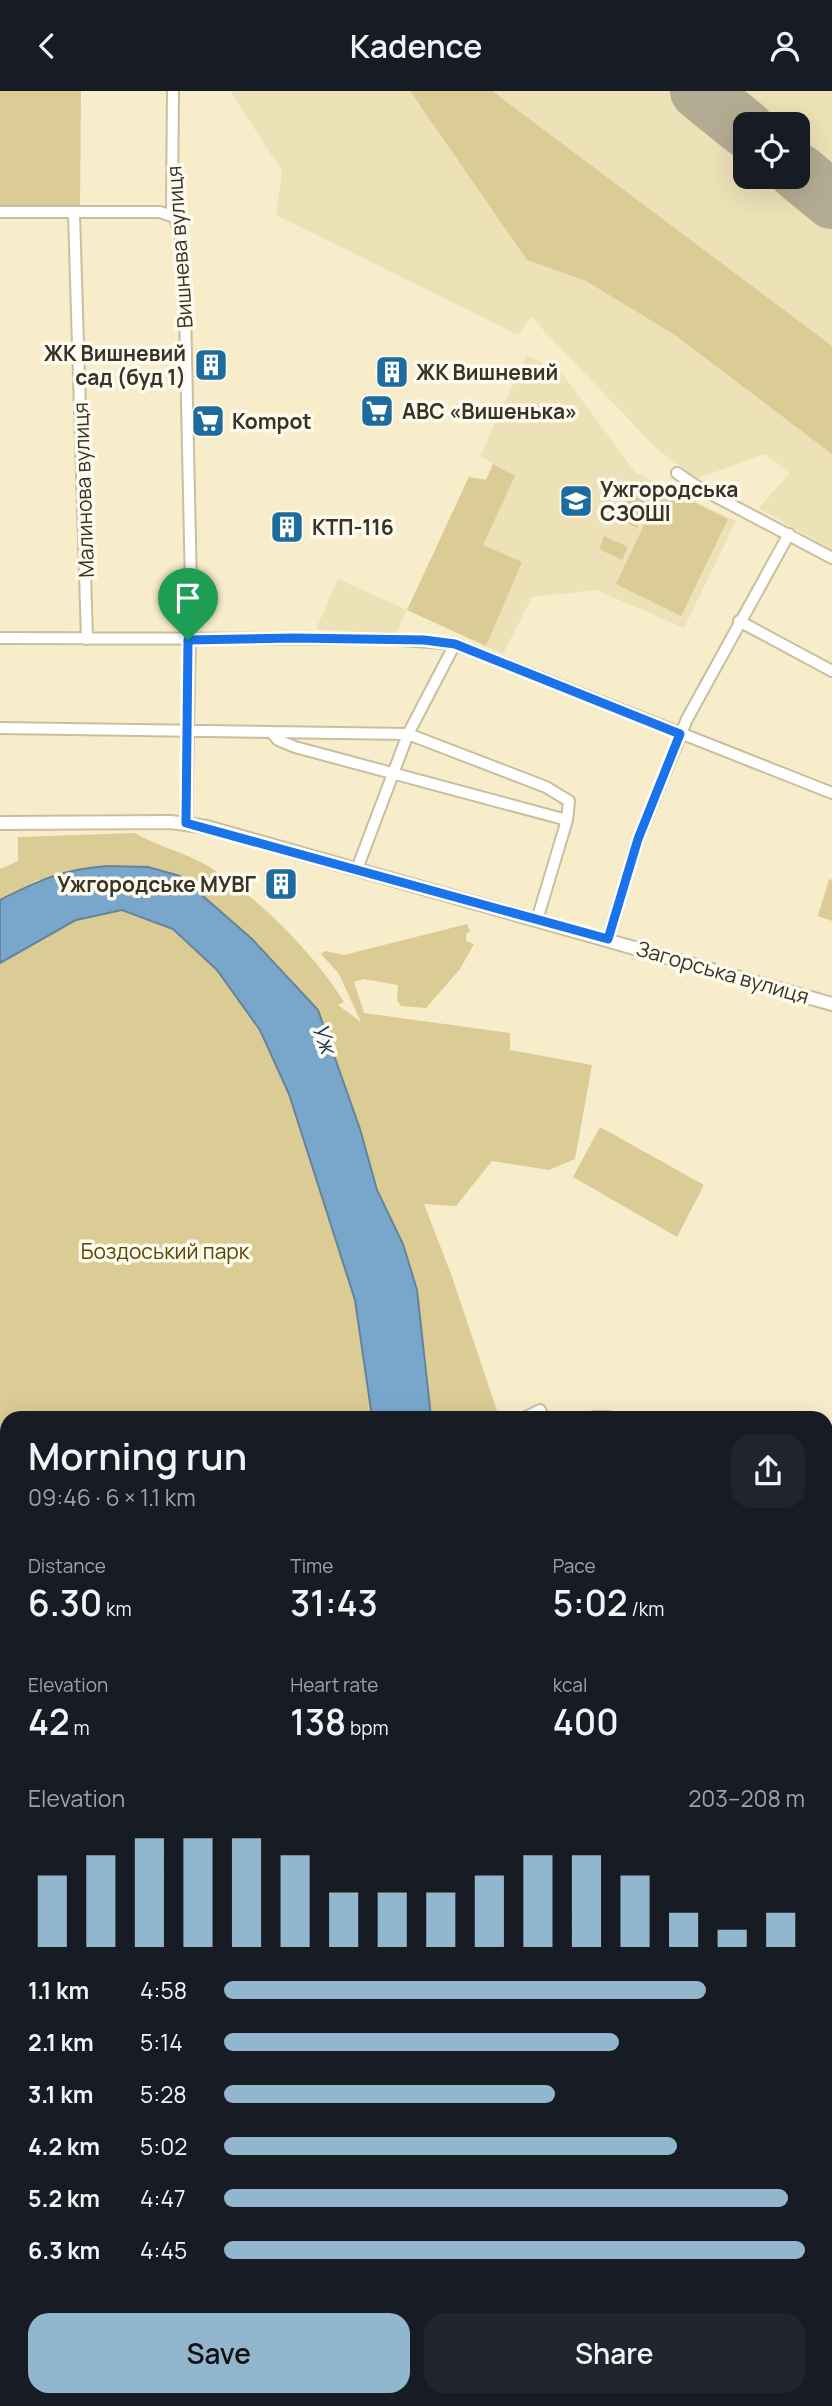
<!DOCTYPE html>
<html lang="en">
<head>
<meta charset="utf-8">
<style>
	:root { --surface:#171b24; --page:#20242c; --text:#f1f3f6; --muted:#9ea1a6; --accent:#92b6ce }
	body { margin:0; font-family:Manrope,sans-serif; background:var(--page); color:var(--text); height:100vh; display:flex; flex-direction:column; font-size:26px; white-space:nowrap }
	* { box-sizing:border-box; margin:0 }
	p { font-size:23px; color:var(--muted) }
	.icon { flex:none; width:38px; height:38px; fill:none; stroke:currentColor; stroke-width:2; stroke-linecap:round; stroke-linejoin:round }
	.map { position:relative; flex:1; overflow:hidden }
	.panel { position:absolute; left:0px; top:1320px; width:833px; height:996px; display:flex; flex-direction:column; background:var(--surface); border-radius:21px 21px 0 0; box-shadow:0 7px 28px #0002 }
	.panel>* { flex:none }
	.controls { position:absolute; left:733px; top:21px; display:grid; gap:14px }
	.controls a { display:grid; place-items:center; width:77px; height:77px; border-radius:14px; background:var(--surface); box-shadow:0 7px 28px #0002; font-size:35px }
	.pin { position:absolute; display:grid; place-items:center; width:60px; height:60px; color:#fff; margin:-72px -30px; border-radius:50% 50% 50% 0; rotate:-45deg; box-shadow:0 0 7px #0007 }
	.pin .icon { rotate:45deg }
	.round { display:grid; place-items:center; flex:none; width:74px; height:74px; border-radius:21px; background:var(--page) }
	.headline { display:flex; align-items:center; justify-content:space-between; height:119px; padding:0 28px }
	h1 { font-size:38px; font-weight:600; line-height:52px }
	.metrics { display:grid; grid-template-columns:repeat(3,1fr); gap:10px; height:119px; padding:7px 28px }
	.metrics div { display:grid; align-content:center }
	.metrics b { font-size:35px; font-weight:600 }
	.metrics small { font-size:19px; font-weight:400 }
	.metrics p { font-size:19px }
	.chart { height:196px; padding:14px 28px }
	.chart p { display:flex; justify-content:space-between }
	.chart svg { width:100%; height:126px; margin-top:7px; stroke:var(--accent); stroke-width:6 }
	.primary-button { display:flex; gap:14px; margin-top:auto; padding:14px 28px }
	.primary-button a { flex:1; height:80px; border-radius:21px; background:var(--accent); color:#111; font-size:28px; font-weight:600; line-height:80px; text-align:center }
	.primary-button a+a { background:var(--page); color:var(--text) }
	ul { padding:0 28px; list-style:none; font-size:23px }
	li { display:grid; grid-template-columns:112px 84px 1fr; align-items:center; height:52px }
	li i { height:18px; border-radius:9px; background:var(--accent) }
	header { display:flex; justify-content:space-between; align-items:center; height:91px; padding:0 28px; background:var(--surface); font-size:32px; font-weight:600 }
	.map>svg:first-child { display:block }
	.built { fill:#ede1b8; fill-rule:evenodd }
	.green { fill:#dbcb95 }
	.water { fill:#79a7cc; stroke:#65849a; stroke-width:2 }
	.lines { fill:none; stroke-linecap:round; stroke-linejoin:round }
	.taxiway { stroke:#b4ac92; stroke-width:23 }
	.runway { stroke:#b4ac92; stroke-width:58 }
	.minor-casing { stroke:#c8bf9e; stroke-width:14 }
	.tertiary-casing { stroke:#c8bf9e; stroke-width:16 }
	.minor { stroke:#fff; stroke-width:10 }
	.tertiary { stroke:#fff; stroke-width:12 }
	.route-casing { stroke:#fff; stroke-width:14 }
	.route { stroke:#1a73e8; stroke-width:9 }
	.labels { text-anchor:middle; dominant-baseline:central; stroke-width:7; stroke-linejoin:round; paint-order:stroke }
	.street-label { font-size:21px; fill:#373326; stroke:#fefaed }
	.poi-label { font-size:21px; font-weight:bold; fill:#373326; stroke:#fefaed; text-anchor:start }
	.park-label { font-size:21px; fill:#584701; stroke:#fefaed }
	.water-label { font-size:23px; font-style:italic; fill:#11354f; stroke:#fefaed }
</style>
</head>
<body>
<header><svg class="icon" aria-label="back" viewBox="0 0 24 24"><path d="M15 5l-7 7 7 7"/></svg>Kadence<svg class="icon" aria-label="person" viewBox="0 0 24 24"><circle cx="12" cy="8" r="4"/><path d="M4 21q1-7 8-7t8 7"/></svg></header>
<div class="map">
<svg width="832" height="2315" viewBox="0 0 832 2315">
	<rect width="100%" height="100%" fill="#f7edcb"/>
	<path class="built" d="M 230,0 L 832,0 L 832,459 L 759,417 L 790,382 L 765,363 L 696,388 L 656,357 L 531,226 L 518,244 L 276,124 L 282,80 ZM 746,33 L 798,33 L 798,86 L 746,86 Z
		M 527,264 L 561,281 L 636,382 L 736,430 L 684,537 L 596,499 L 532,506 L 503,563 L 407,519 L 396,543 L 316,538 L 338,488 L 407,519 L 469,386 L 486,389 L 493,373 L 480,365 Z"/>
	<path class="green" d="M 0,0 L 81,0 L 80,119 L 0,116 Z
		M 410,0 L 492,0 L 832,255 L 832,363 L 675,244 L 586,190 L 527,169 Z
		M 493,373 L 515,385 L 483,454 L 522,471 L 486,555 L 407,519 L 469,386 L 486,389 Z
		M 634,395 L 653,403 L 637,437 L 619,428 Z
		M 662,396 L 728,428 L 681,525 L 616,493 Z
		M 604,445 L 628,456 L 622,469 L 599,458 Z
		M 135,742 C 158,756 185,761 208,775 C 258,806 313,861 344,911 L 338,914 L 361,931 L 339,883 L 321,863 L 325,860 L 344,864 L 467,833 L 470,840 L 466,843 L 466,850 L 474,853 L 460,878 L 426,917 L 401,915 L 397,909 L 398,894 L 363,888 L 354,891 L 364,922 L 510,942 L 510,959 L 592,974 L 575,1068 L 549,1079 L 492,1070 L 456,1115 L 424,1113 L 451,1183 L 499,1326 L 431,1326 L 403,1153 L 377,1099 L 360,1038 L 318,919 L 252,848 L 38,789 L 0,809 L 0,778 L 18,770 L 18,746 Z
		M 829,788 L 832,789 L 832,830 L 818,825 Z
		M 122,819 L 173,838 L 217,879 L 260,939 L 289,1003 L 355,1209 L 372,1326 L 7,1326 L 7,2214 L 0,2212 L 0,872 L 76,829 Z
		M 600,1036 L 704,1094 L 677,1146 L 573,1086 Z
		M 826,1494 L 832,1495 L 832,1891 L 826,1890 Z"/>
	<path class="water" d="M 108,775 L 148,776 L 180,785 L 252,848 L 318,919 L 360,1038 L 377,1099 L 403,1153 L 417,1199 L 431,1326 L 372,1326 L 355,1209 L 289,1003 L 260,939 L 217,879 L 173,838 L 122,819 L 76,829 L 0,872 L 0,809 C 39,789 64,778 108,775 Z
		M 826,2183 L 832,2183 L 832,2237 L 826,2237 Z"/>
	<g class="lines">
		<path class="taxiway" d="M 715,0 L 721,15 L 732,27"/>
		<path class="runway" d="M 699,0 L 746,38
			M 798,81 L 832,109"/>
		<defs>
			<path id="minor" d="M 173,0 L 172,119 L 182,149 L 184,173 L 191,495 L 186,732
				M 0,121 L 160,121 L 175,126
				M 74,123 L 87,548
				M 677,382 L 696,395 L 832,467
				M 739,530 L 832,580
				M 0,547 L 389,548 L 455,553 L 832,702
				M 0,637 L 408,643 L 546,696 L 569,710 L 567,729 L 537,829
				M 271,641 L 278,649 L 295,656 L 567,729
				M 357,778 L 408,643 L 455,553
				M 608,848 L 638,748 L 687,628 L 789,443
				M 526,1326 L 540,1319 L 543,1326
				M 594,1326 L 609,1326
				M 826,1453 L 832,1454
				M 191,2315 L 192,2308"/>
			<path id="tertiary" d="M 0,732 L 171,731 L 207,736 L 832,913
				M 0,2261 L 7,2261
				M 826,2283 L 832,2283"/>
		</defs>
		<use href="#minor" class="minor-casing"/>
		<use href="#tertiary" class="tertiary-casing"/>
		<use href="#minor" class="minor"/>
		<use href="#tertiary" class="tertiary"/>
	</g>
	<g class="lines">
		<defs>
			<path id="route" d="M 294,547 L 424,549 L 455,553 L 680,643 L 638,748 L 608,848 L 186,732 L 188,549 Z"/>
		</defs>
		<use href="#route" class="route-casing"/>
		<use href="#route" class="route"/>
	</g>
	<defs>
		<symbol id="building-square" viewBox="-11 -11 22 22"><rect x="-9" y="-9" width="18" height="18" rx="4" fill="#1e6b9d" stroke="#fefaed"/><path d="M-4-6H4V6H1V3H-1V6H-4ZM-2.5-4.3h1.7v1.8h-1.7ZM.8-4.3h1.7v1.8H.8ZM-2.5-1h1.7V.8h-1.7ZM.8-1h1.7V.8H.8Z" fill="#fff"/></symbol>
		<symbol id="supermarket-square" viewBox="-11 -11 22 22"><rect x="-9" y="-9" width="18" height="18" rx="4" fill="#1e6b9d" stroke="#fefaed"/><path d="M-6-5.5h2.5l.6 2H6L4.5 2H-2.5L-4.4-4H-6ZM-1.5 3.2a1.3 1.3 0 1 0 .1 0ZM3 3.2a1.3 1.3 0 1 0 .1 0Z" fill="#fff"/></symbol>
		<symbol id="school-square" viewBox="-11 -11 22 22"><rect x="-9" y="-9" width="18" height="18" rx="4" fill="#1e6b9d" stroke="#fefaed"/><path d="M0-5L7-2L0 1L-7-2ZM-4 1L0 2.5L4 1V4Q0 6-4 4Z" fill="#fff"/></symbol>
	</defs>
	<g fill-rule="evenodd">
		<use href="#building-square" x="192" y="255" width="38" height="38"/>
		<use href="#building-square" x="373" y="262" width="38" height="38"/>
		<use href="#supermarket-square" x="358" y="301" width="38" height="38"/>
		<use href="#supermarket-square" x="189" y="311" width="38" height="38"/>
		<use href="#school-square" x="557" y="391" width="38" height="38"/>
		<use href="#building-square" x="268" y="417" width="38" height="38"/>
		<use href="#building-square" x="262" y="774" width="38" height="38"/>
	</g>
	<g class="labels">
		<g class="street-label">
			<text transform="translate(179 156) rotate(-94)">Вишнева вулиця</text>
			<text transform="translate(83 399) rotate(-92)">Малинова вулиця</text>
			<text transform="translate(723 881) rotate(16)">Загорська вулиця</text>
		</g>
		<g class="poi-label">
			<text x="186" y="262" text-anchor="end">ЖК Вишневий<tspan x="186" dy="24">сад (буд 1)</tspan></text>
			<text x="416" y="281">ЖК Вишневий</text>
			<text x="402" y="320">ABC «Вишенька»</text>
			<text x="232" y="330">Kompot</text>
			<text x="600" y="398">Ужгородська<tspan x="600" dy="24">СЗОШІ</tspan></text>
			<text x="312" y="436">КТП-116</text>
			<text x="256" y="793" text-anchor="end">Ужгородське МУВГ</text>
		</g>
		<g class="park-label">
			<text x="165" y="1160">Боздоський парк</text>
		</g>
		<g class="water-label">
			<text transform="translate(325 947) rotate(70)">Уж</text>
		</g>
	</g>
</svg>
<div class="controls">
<a><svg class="icon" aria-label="locate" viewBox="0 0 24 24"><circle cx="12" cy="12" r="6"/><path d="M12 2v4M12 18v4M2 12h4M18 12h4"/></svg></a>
</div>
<div class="pin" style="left:188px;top:549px;background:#1e9e55"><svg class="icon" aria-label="arrive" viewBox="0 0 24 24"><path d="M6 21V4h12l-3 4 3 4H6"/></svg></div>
<section class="panel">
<div class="headline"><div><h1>Morning run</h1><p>09:46 · 6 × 1.1 km</p></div><a class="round"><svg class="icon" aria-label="share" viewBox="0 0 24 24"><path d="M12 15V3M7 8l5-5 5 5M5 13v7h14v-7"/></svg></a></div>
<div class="metrics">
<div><p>Distance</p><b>6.30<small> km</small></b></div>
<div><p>Time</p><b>31:43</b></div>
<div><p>Pace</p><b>5:02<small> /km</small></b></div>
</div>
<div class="metrics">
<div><p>Elevation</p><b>42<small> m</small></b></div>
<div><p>Heart rate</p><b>138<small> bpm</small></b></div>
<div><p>kcal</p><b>400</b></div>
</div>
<div class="chart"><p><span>Elevation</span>203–208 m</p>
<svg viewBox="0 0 160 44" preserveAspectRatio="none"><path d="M5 44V19M15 44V12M25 44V6M35 44V6M45 44V6M55 44V12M65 44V25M75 44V25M85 44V25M95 44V19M105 44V12M115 44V12M125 44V19M135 44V32M145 44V38M155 44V32"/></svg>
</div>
<ul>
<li><b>1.1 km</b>4:58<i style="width:83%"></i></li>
<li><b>2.1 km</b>5:14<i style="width:68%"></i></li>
<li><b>3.1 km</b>5:28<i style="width:57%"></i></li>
<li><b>4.2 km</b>5:02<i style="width:78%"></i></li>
<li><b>5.2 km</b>4:47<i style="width:97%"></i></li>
<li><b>6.3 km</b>4:45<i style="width:100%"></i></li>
</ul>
<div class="primary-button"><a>Save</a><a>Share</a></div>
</section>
</div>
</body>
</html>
